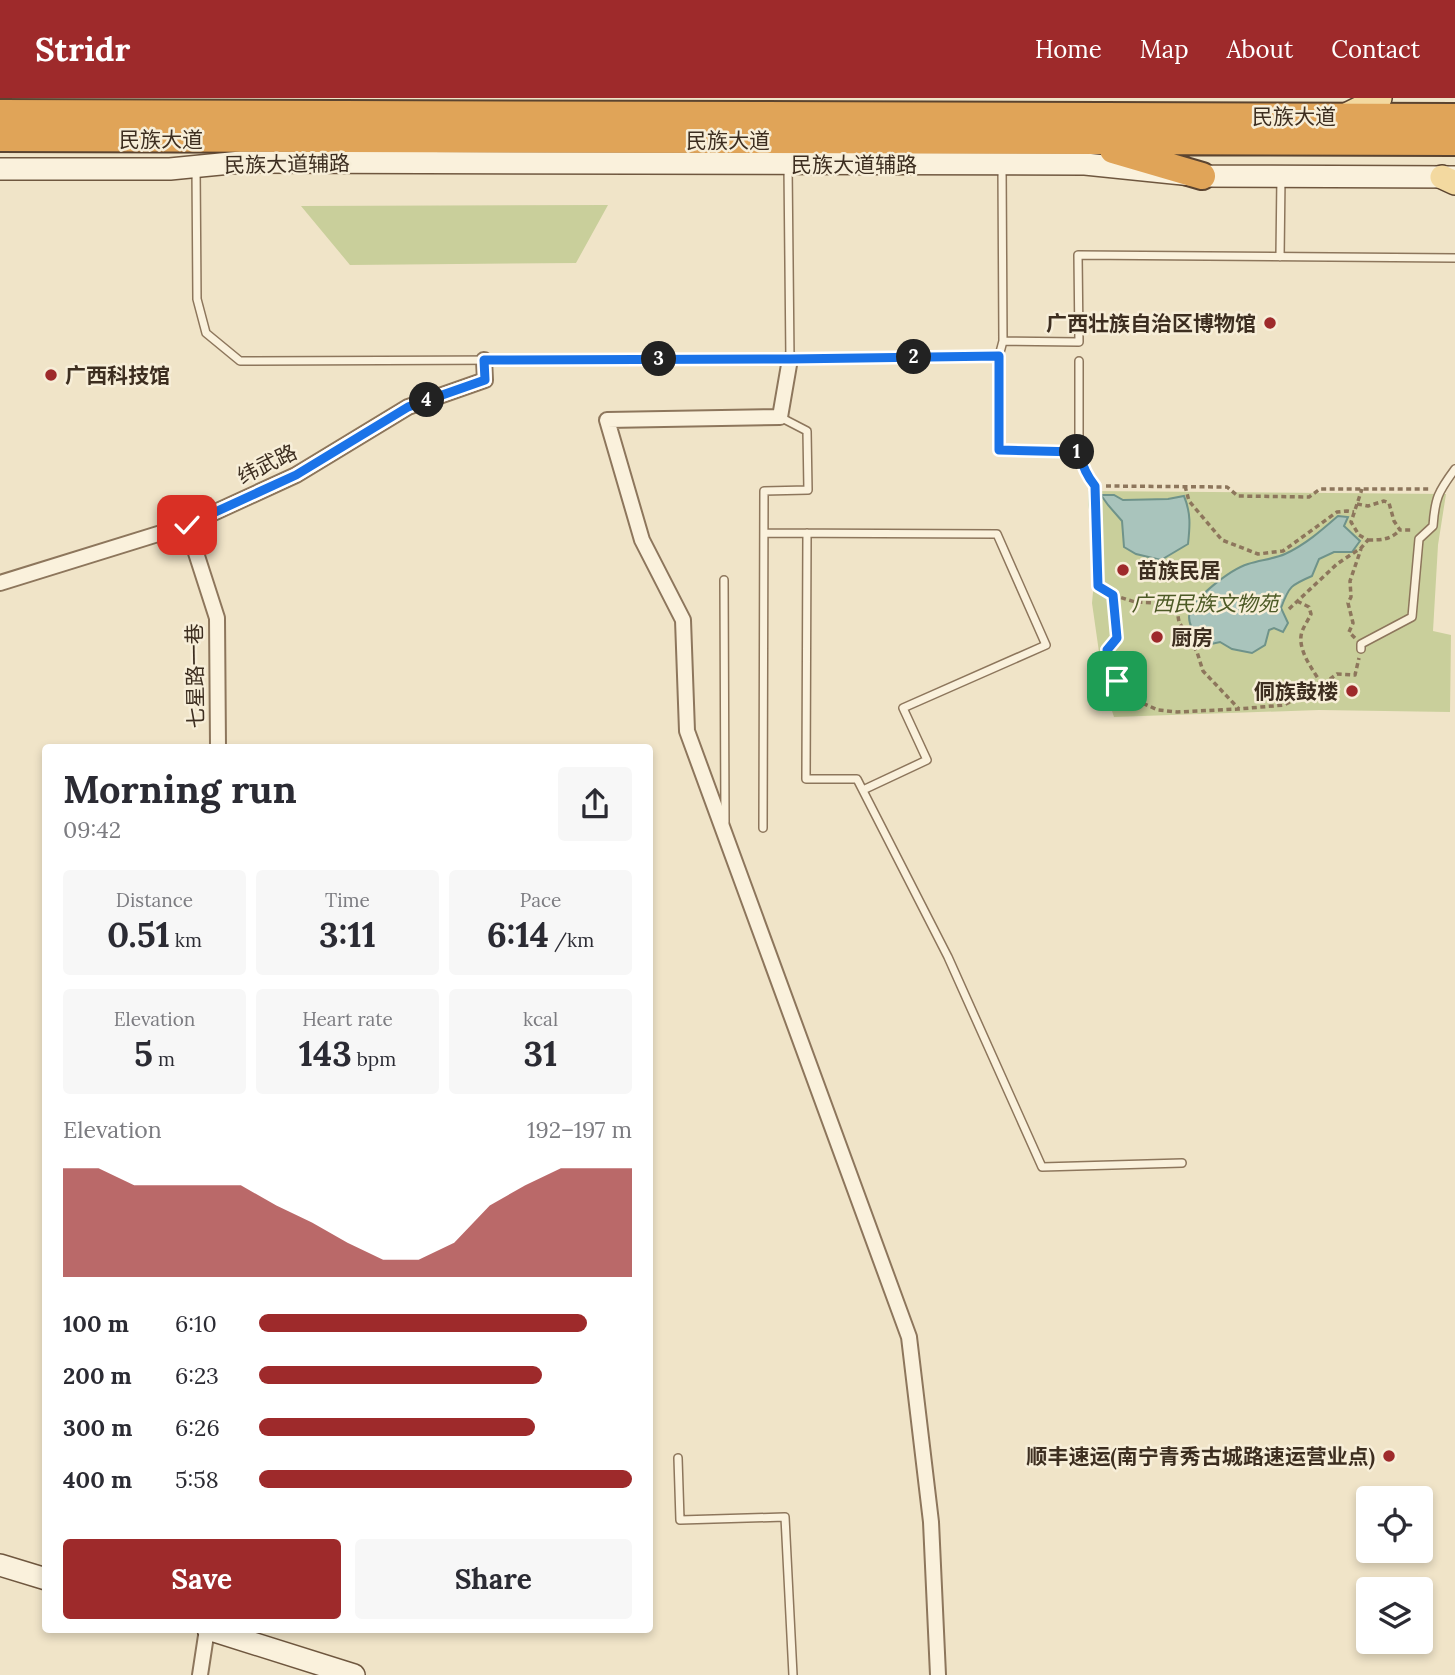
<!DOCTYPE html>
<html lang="en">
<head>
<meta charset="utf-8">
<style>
	:root { --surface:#fff; --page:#f7f7f7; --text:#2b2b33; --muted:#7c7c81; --accent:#9e2a2b }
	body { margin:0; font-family:Lora,"Noto Sans SC",serif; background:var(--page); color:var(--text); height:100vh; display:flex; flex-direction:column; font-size:26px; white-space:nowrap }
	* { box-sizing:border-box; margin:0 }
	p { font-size:23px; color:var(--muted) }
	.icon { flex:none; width:38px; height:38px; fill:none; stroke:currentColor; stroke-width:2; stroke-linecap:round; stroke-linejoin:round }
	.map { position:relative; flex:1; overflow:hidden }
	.sheet { position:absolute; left:42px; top:646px; width:611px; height:889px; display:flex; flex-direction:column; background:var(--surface); border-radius:7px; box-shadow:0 4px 10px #0003 }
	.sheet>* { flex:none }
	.tools { position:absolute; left:1356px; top:1388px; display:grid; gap:14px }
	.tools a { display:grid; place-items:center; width:77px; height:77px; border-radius:7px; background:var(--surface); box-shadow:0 4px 10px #0003; font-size:35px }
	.pin { position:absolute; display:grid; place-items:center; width:60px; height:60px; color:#fff; margin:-30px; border-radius:14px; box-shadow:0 4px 10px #0006 }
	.km { position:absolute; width:35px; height:35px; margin:-18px; border-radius:50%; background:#222; color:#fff; font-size:19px; line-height:35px; text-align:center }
	.round { display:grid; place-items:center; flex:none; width:74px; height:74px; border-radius:7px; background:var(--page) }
	.overview { display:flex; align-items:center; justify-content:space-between; height:119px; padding:0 21px }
	h1 { font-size:38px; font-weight:700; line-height:52px }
	.figures { display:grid; grid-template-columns:repeat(3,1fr); gap:10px; height:119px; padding:7px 21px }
	.figures div { display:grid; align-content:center; border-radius:7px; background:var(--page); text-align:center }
	.figures b { font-size:35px; font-weight:700 }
	.figures small { font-size:19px; font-weight:400 }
	.figures p { font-size:19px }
	.chart { height:196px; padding:14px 21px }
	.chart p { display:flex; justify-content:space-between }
	.chart svg { width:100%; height:126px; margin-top:7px; fill:var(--accent); opacity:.7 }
	.primary-button { display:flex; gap:14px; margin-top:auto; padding:14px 21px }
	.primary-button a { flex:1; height:80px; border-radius:7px; background:var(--accent); color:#fff; font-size:28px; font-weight:700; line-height:80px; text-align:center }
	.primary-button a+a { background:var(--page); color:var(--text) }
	ul { padding:0 21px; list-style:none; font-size:23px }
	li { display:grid; grid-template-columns:112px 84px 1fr; align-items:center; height:52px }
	li i { height:18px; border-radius:9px; background:var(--accent) }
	header { display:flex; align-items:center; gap:42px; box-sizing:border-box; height:98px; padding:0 35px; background:var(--accent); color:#fff }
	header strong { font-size:33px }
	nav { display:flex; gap:38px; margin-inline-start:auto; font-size:24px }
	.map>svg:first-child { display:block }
	.green { fill:#c9cf9b }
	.water { fill:#a9c4bc; stroke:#6f938a; stroke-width:2 }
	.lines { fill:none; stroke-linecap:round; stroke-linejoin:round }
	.lane-casing { stroke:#8d765c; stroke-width:10 }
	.street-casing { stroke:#8d765c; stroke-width:18 }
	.secondary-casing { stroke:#6f573f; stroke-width:24 }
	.primary-casing { stroke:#5b4430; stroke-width:26 }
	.highway-casing { stroke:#5b4430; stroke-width:30 }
	.path { stroke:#8d765c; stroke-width:3.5; stroke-dasharray:5 3.5; stroke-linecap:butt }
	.lane { stroke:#faf1dc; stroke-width:7 }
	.street { stroke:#faf1dc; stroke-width:14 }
	.secondary { stroke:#faf1dc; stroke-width:21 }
	.primary { stroke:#f3d9a0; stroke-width:23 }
	.highway { stroke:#e0a458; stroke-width:26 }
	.route-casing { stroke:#fff; stroke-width:14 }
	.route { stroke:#1a73e8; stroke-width:9 }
	.poi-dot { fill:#9e2a2b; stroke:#f7eed8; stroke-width:2.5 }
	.labels { text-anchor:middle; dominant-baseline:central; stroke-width:5; stroke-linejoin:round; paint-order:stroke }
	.street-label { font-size:21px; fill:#3d2e20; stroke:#f7eed8 }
	.poi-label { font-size:21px; font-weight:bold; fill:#3d2e20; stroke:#f7eed8; text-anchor:end }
	.park-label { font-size:21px; font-style:italic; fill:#4d5a26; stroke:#f7eed8 }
</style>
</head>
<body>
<header>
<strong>Stridr</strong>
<nav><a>Home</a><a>Map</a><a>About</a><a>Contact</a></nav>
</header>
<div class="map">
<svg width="1455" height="1577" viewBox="0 0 1455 1577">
	<rect width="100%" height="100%" fill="#f0e4c8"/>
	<path class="green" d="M 608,107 L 576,165 L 350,167 L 301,108 Z
		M 1088,393 L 1446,396 L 1438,447 L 1433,533 L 1451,537 L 1450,614 L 1319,612 L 1114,619 L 1104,589 L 1092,505 L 1097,450 L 1088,407 Z"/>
	<path class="water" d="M 1101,397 L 1114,397 L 1123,402 L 1168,401 L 1184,398 C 1191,415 1190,428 1188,446 L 1161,462 L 1136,456 L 1124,449 L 1122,423 L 1108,407 Z
		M 1338,418 L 1348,419 L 1344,428 L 1360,443 L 1352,454 L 1334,454 L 1319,461 L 1312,478 C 1291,487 1289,488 1281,510 L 1288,525 L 1283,534 L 1274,530 L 1269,532 L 1265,547 L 1252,555 L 1232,551 L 1220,544 L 1202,548 C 1197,540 1189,529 1189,519 C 1190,501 1232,471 1248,466 C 1260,462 1274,461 1285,456 C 1305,447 1322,432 1338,418 Z"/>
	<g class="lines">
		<defs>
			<path id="lane" d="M 196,69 L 197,201 L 206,235 L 240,263 L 790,261 L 788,68
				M 1002,69 L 1003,243
				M 1280,159 L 1281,79
				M 999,258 L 1003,243 L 1079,244 L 1078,157 L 1455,160
				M 790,261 L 999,258 L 999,352 L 1079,354 L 1079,263
				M 1079,354 C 1082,367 1086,377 1095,388
				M 764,435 L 997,436 L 1046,547 L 903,610 L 927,662 L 863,692
				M 807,435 L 806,681 L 857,681 L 948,859 L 1042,1069 L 1182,1065
				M 724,482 L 725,724
				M 1361,551 L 1361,546 L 1412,519 L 1419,441 L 1433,428 C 1435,400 1438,394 1455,371
				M 763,730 L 764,393 L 808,392 L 807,333 L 780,319
				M 678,1360 L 680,1422 L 785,1419 L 793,1577"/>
			<path id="street" d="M 790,261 L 780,319 L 607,322 L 642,442 L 683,522 L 687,633 L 909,1239 L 931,1424 L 938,1577
				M 187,427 L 217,520 L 218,649
				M 0,485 L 187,427 L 296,377 L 408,309 L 485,282 L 484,262
				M 200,1577 L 207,1531"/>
			<path id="secondary" d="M 0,71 L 170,71 L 241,64 L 1085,66 L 1202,78 L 1455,79
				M 0,1467 L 46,1481
				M 208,1531 L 354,1577"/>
			<path id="primary" d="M 1342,19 L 1380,0
				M 1442,79 L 1455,85"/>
			<path id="highway" d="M 0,15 L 1455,19
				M 0,40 L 1455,44
				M 1113,52 L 1202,78"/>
		</defs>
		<use href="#lane" class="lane-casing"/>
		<use href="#street" class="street-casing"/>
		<use href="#secondary" class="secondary-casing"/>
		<use href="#primary" class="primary-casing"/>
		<use href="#highway" class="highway-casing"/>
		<path class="path" d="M 1106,388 L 1227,389 L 1238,398 L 1309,399 L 1320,391 L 1431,391
			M 1185,388 L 1189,403 L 1222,442 L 1258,456 L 1283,453 L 1337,414 L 1347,413 L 1354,414
			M 1095,399 L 1098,488 L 1113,497 L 1117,540 L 1107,552 L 1110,583 L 1117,583 L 1120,587 L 1140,604 L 1158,612 L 1177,614 L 1239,611 L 1284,607 L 1322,587 L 1337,576 L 1355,577 L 1359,560
			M 1357,406 L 1368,408 L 1384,403 L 1389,405 L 1394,423 L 1400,432 L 1412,432
			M 1368,442 C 1381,442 1390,442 1400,432
			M 1113,497 L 1135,504 L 1176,506 L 1179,524 L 1197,554 L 1203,573 L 1239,611
			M 1297,503 L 1309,509 L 1311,516 C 1308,523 1302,530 1301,538 C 1299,555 1314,573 1322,587
			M 1289,511 L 1337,466 L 1361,450 L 1368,442 L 1359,437 L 1351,424 L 1362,391
			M 1355,540 L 1349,534 L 1353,525 L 1348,505 L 1351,499 L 1350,483 L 1361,451"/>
		<use href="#lane" class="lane"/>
		<use href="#street" class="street"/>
		<use href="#secondary" class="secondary"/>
		<use href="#primary" class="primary"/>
		<use href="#highway" class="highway"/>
	</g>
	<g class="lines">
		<defs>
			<path id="route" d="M 187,427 L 296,377 L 408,309 L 485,282 L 484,262 L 790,261 L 999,258 L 999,352 L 1079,354 C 1082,367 1086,377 1095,388 L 1098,488 L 1113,497 L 1117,540 L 1107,552 L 1110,583 L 1117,583"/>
		</defs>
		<use href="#route" class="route-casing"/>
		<use href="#route" class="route"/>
	</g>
	<g class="poi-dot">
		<circle cx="1270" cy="225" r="7"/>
		<circle cx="51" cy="277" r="7"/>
		<circle cx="1123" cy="472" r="7"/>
		<circle cx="1157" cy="539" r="7"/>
		<circle cx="1352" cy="593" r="7"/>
		<circle cx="1389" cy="1358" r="7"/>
	</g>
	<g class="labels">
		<g class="street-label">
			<text x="1294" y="18">民族大道</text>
			<text x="161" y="41">民族大道</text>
			<text x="728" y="42">民族大道</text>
			<text transform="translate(287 66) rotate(-1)">民族大道辅路</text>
			<text x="854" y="66">民族大道辅路</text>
			<text transform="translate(267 366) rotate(-26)">纬武路</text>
			<text transform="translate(195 578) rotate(-91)">七星路一巷</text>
		</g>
		<g class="poi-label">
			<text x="1256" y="225">广西壮族自治区博物馆</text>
			<text x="65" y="277" text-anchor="start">广西科技馆</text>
			<text x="1137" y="472" text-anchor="start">苗族民居</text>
			<text x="1171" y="539" text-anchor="start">厨房</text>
			<text x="1338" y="593">侗族鼓楼</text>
			<text x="1375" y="1358">顺丰速运(南宁青秀古城路速运营业点)</text>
		</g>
		<g class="park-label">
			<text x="1205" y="505">广西民族文物苑</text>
		</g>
	</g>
</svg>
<div class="tools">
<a><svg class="icon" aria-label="locate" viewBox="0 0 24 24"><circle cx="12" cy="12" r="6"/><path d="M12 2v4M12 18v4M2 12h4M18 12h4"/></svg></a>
<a><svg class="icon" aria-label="layers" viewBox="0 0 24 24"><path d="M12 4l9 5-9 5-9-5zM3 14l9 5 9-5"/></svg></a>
</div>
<div class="pin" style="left:1117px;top:583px;background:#1e9e55"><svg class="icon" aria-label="arrive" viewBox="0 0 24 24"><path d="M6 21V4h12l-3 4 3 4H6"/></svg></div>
<div class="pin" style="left:187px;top:427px;background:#d93025"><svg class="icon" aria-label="check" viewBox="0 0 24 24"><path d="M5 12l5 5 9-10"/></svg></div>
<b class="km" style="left:1077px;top:354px">1</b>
<b class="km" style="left:914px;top:259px">2</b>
<b class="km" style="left:659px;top:261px">3</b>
<b class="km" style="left:427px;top:302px">4</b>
<section class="sheet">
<div class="overview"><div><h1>Morning run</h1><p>09:42</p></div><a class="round"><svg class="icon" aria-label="share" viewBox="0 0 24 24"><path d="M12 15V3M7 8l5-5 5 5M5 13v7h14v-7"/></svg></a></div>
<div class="figures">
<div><p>Distance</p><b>0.51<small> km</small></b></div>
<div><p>Time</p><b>3:11</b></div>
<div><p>Pace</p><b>6:14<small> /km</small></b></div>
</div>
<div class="figures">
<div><p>Elevation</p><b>5<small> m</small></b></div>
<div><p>Heart rate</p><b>143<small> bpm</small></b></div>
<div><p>kcal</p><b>31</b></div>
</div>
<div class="chart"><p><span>Elevation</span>192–197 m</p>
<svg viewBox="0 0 160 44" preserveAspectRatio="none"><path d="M0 44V6L10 6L20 12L30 12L40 12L50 12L60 19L70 25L80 32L90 38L100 38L110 32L120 19L130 12L140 6L150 6L160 6V44z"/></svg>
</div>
<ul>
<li><b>100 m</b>6:10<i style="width:88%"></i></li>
<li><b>200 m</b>6:23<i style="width:76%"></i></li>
<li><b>300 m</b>6:26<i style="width:74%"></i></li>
<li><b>400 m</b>5:58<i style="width:100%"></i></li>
</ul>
<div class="primary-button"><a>Save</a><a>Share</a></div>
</section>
</div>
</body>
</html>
